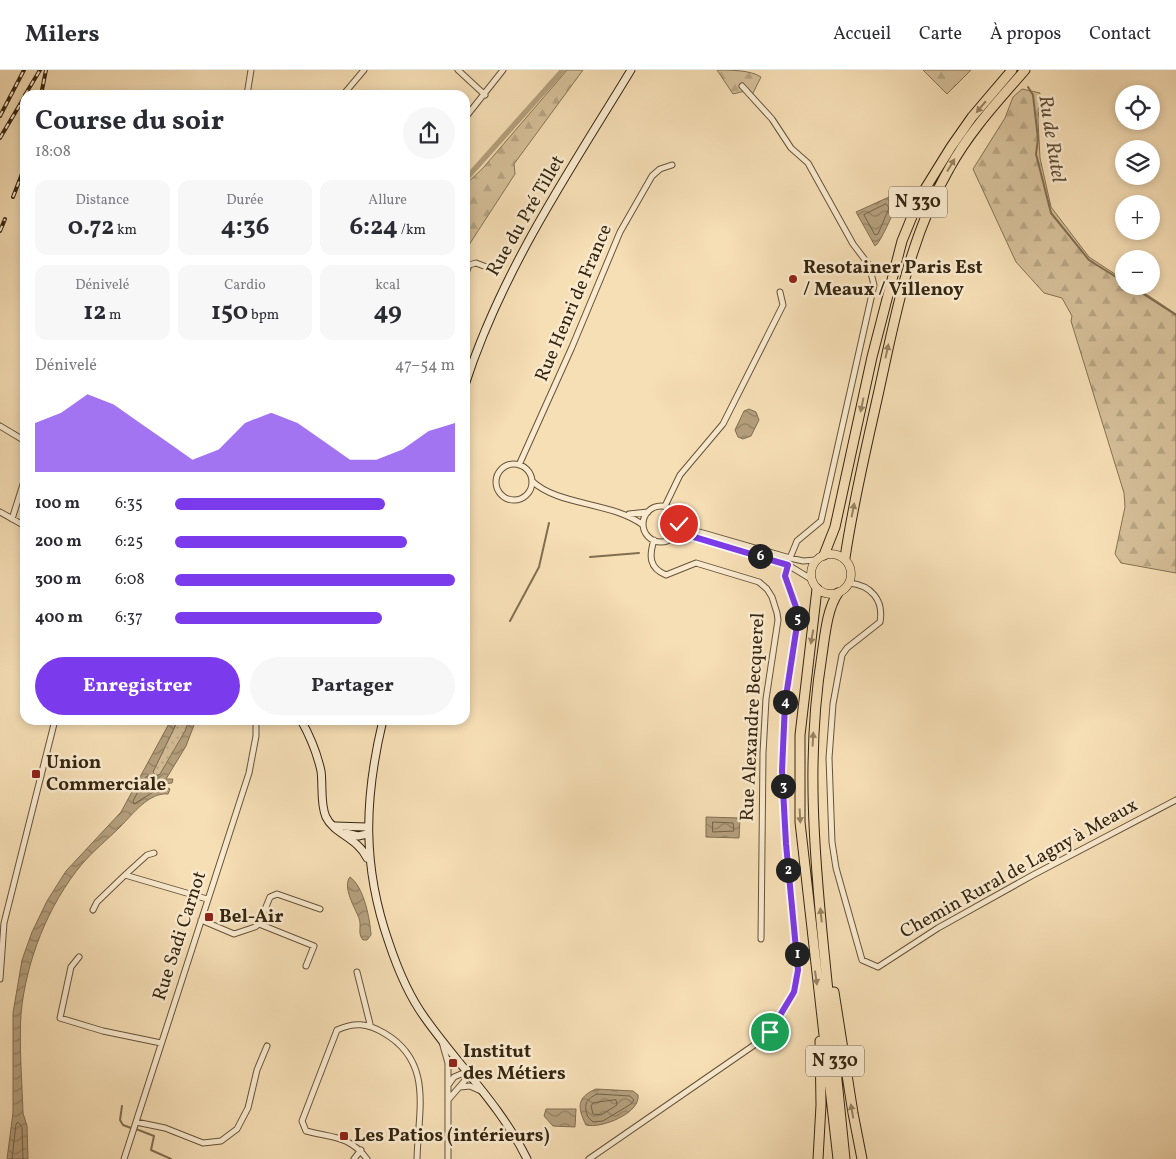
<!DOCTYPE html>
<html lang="fr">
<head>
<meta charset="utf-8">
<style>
	:root { --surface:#fff; --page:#f7f7f7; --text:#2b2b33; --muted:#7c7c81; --line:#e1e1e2; --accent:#7c3aed }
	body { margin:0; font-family:Vollkorn,serif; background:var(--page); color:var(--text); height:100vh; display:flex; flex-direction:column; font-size:19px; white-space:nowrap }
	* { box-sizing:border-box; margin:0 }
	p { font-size:16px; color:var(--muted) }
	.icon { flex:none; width:28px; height:28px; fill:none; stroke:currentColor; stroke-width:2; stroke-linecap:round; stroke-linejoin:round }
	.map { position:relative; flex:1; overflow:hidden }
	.details { position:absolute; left:20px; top:20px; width:450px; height:635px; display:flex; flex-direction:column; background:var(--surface); border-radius:15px; box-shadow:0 2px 8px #0003 }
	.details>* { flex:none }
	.controls { position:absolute; left:1115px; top:15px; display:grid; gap:10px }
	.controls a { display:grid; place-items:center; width:45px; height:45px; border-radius:50%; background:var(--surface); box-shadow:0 2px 8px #0003; font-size:25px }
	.pin { position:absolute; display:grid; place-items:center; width:42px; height:42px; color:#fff; margin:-21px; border:2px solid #fff; border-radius:50%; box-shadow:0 1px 5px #0007 }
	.km { position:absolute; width:25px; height:25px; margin:-12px; border-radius:50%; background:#222; color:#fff; font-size:14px; line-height:25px; text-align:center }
	.round { display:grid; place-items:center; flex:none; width:52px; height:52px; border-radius:26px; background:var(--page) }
	.overview { display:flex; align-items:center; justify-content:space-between; height:85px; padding:0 15px }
	h1 { font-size:28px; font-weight:700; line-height:38px }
	.stats { display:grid; grid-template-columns:repeat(3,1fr); gap:8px; height:85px; padding:5px 15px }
	.stats div { display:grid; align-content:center; border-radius:12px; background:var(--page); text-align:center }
	.stats b { font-size:25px; font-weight:700 }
	.stats small { font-size:14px; font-weight:400 }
	.stats p { font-size:14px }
	.chart { height:140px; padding:10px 15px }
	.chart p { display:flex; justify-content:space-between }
	.chart svg { width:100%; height:90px; margin-top:5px; fill:var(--accent); opacity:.7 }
	.button { display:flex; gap:10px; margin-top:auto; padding:10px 15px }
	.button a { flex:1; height:58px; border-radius:30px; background:var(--accent); color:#fff; font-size:20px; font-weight:700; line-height:58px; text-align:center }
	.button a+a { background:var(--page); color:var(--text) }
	ul { padding:0 15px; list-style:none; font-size:16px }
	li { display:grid; grid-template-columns:80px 60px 1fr; align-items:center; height:38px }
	li i { height:12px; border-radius:6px; background:var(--accent) }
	header { display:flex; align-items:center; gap:30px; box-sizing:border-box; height:70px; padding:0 25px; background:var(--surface); border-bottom:1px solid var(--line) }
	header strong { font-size:24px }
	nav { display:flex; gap:28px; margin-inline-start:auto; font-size:18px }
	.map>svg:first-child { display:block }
	.grass { fill:url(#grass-dots); stroke:#857254 }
	.forest { fill:url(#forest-firs); stroke:#857254 }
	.water { fill:url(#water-waves); stroke:#816e51 }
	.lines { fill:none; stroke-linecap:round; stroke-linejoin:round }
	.shore { stroke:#746246; stroke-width:1 }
	.stream { stroke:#816e51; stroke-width:2 }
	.canal { stroke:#b49f7d; stroke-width:5.5 }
	.street-casing { stroke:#655339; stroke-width:7 }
	.secondary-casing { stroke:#352510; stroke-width:9 }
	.primary-casing { stroke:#352510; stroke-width:9 }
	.highway-casing { stroke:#352510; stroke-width:11 }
	.street { stroke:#f9eacf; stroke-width:5 }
	.secondary { stroke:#f9eacf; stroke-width:7 }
	.primary { stroke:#f6deb5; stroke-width:8 }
	.highway { stroke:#f6deb5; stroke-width:9 }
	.rail-casing { stroke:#352510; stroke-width:4 }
	.rail { stroke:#f9eacf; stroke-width:2; stroke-dasharray:5.5; stroke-linecap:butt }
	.oneway { fill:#968262 }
	.route-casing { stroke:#fff; stroke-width:10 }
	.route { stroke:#7c3aed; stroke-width:6 }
	.poi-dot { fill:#8f2418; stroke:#f9eacf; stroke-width:2 }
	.labels { text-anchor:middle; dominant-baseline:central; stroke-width:5; stroke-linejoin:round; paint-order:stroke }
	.shield { fill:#f9eacf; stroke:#706049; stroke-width:1 }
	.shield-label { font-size:18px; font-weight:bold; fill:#352510 }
	.street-label { font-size:19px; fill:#352510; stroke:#f9eacf }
	.poi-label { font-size:19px; font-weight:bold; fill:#352510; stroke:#f9eacf; text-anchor:start }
	.water-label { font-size:20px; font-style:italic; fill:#615036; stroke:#f9eacf }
</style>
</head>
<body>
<header>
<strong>Milers</strong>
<nav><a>Accueil</a><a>Carte</a><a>À propos</a><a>Contact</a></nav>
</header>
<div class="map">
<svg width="1176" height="1089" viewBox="0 0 1176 1089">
	<defs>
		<pattern id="grass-dots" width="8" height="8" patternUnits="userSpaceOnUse" patternTransform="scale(1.25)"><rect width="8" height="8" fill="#d5bf99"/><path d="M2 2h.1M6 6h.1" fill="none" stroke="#b7a483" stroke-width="1.8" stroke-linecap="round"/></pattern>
		<pattern id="forest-firs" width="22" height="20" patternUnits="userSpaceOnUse" patternTransform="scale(1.25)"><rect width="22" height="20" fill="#d5bf99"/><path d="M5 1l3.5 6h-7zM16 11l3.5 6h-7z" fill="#b7a483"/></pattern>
		<pattern id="water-waves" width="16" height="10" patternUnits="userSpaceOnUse" patternTransform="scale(1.25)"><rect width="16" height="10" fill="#b49f7d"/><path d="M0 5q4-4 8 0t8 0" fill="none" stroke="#938165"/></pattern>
	</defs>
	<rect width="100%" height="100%" fill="#f6deb5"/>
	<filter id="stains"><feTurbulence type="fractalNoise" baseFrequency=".004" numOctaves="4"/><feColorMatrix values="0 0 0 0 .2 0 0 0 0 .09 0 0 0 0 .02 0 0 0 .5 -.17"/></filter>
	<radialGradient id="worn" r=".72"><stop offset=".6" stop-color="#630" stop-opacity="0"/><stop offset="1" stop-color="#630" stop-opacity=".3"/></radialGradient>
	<path class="grass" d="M 178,650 L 189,650 L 186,661 L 160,705 L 155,705 L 153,702 Z"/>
	<path class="forest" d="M 567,0 L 583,0 L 514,94 L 515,104 L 465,181 L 465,115 L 483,98 Z
		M 717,0 C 730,0 751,0 761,7 L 752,25 L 749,20 L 733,24 Z
		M 923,0 L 971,0 L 947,24 Z
		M 1022,19 L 1040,23 L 1038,50 L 1040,88 L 1051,137 L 1089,187 L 1124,210 L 1124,216 L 1134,216 L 1176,244 L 1176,503 L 1121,493 L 1115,484 L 1125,437 L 1124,423 L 1071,251 L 1072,246 L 1062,228 L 1044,223 L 1016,192 L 973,99 L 1005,48 L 1013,27 Z"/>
	<path class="water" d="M 900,122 L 902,125 C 896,135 881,173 875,176 L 856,142 Z
		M 749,339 L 756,342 L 759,350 L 751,366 L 743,369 L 738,367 L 735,360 L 744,341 Z
		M 171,650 L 178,650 L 153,702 L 157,706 L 160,704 L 185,661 L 189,650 L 196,650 L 186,676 L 166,709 L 173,709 L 172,713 L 163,714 L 163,716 L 170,719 L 168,724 C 149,722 133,744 120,757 C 108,769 93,781 82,794 C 48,835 26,891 21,944 C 19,976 22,1010 23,1043 L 27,1056 L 28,1089 L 7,1089 L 13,1043 L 13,943 L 22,890 L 32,862 L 47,831 L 66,801 L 121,742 Z
		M 706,747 L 740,748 L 739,768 L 706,767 Z
		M 350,807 C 364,817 370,849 371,865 L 367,870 L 363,870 C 357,863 362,857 359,848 C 355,838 342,817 350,807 Z
		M 596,1019 L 633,1021 L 638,1025 C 641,1043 601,1059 586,1055 C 577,1037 577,1027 596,1019 Z
		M 546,1039 L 576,1039 L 575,1057 L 553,1056 L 544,1046 Z"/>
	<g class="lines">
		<path class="shore" d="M 886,134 L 889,138 L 878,164 L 875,165 L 864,145 Z
			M 149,706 L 157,712 L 158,719 L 134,734 L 133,731 L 146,707 Z
			M 713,752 L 733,753 L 734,761 L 713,762 Z
			M 597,1024 L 630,1026 L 634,1030 L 631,1034 L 603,1051 L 593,1052 L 588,1047 C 583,1035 586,1029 597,1024 Z
			M 616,1030 L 617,1035 L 601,1045 L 593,1044 L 591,1036 L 593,1033 Z
			M 12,1089 L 16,1054 L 18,1052 L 22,1057 L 23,1089"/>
		<path class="stream" d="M 1028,17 L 1033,25 L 1038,69 L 1036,84 L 1051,143 L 1089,190 L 1124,212
			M 1131,216 L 1176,245
			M 590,487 L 639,483
			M 510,551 L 539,497 L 549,453
			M 122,1036 L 120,1050 L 123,1055 L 131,1058
			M 136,1059 L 154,1066 L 151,1080 L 171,1089"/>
		<path class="canal" d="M 465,110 L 563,0"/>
		<defs>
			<path id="street" d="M 458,0 L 485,25
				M 742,16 L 772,49 L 791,78 L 808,93 L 853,174 L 869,195 L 874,215 L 821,451 L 797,471 L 790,488
				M 247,25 L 251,0
				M 343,25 L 364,0
				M 465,48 L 503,0
				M 465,206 L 469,195 L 476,193 L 497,201
				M 0,356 L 25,371
				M496 412a18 18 0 1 1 36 0a18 18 0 1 1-36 0Z
				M 519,395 L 572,277 L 620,162 L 652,106 L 660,99 L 672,95
				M 532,411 C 558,436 613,432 643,455
				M 665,436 L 680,405 L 723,354 L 783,235 L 780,222
				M643 454a18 18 0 1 1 36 0a18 18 0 1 1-36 0Z
				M 0,442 L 25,456
				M 629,444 L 648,442
				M 12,449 L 25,408
				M 679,454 L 689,459 L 790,488 L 803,491 L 816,490
				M 676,465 L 689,466 L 775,490 L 788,495 L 811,509
				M 654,470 C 649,486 649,498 666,505 L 696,493 L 759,512 L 767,519 L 772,527 L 777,543 L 778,550 L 766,629 L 763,683 L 761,869
				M 849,513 C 871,515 884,530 880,552 L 847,578 L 842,585 L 833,634 L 829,688 L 832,772 L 836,798 L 862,890 L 878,897 L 938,858 L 1033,805 L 1176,730
				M 125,805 L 147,785 L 154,783
				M 93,840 L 97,832 L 125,805 L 207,829
				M 201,850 L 234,864 L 255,857 L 259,854 L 270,827 L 277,824 L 320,839
				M 259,854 L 314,876 L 306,896
				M 79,887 L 71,897 L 60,948 L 103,961 L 161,973
				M 357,902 L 370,954
				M 0,909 L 4,853 L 55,650
				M 442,972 L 448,993 L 448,1089
				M 449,1014 L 454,1007 L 468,1001
				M 460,1017 L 470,1016 L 481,1021
				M 448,1030 L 467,1008 L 468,1002
				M 136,1052 L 165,1058 L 203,1073 L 221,1071 L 237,1059 L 248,1038 L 257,1000 L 267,976
				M 124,1089 L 249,703 L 256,666 L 256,650
				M 354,1089 L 361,1080
				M 367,1089 C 349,1065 332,1068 306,1061 L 302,1051 L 337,960 C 354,952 367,953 384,963 C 434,992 418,1041 417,1089
				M 589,1089 L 760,971 L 776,954 L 794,922 L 798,900 L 785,774 L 782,701 L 785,633 L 797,555 L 797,540 L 785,506 L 788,495"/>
			<path id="secondary" d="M 465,315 C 502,200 569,102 631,0
				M 301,650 C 310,666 317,683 321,701 C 323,715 320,734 326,747 C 334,764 358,768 367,788
				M 383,650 C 364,729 362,796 389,873 C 398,900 409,926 425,948 C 459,996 501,1036 527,1089
				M 335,756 L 367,757
				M 346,763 L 358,766 L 367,764"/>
			<path id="primary" d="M811 504a20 20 0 1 1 40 0a20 20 0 1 1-40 0Z"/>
			<path id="highway" d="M 824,485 L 835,457 L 872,287 L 902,171 L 920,127 L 951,77 L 972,47 L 1012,0
				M 845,488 C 853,433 866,379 878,325 C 895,248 909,168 949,99 C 969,62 998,31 1025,0
				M 817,519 L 800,665 L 800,752 L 838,1089
				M 838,523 C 827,539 825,565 822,585 C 806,684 814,783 824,882 C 831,951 838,1020 845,1089
				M 834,922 L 853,1043 L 862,1089
				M 818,1089 L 821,1035 L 820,971"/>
		</defs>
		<use href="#street" class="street-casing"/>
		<use href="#secondary" class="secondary-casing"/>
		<use href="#primary" class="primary-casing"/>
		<use href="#highway" class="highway-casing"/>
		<use href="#street" class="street"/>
		<use href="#secondary" class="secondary"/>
		<use href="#primary" class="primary"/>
		<use href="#highway" class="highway"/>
		<defs>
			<path id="rail" d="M 25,25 L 40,0
				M 41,25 L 46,0
				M 0,46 L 24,0
				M 0,68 L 25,26
				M 13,127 L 25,96
				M 0,161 L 5,149"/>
		</defs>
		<use href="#rail" class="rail-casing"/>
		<use href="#rail" class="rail"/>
	</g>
	<defs><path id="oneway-solid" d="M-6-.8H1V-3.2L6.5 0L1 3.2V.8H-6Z" transform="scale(1.25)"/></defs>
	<g class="oneway">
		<use href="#oneway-solid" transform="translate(981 37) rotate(130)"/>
		<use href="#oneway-solid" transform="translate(951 95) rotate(-59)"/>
		<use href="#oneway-solid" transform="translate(887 281) rotate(-78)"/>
		<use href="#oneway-solid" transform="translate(862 335) rotate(102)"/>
		<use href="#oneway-solid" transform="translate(853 440) rotate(-79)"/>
		<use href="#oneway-solid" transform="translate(812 567) rotate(100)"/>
		<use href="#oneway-solid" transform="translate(813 669) rotate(-87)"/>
		<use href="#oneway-solid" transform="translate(800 746) rotate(87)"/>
		<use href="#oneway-solid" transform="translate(821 845) rotate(-96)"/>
		<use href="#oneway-solid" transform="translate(816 908) rotate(82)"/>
		<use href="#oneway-solid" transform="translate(852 1041) rotate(-100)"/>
	</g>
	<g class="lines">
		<defs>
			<path id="route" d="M 679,454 L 676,465 L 694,467 L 788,495 L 785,506 L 797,540 L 797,555 L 785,633 L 782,701 L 786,774 L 798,900 L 794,922 L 770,962"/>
		</defs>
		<use href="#route" class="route-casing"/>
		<use href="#route" class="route"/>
	</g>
	<g class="poi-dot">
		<circle cx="793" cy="209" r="5"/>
		<rect x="31" y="699" width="10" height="10" rx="2.5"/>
		<rect x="204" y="842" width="10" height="10" rx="2.5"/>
		<rect x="448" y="988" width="10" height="10" rx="2.5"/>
		<rect x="339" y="1061" width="10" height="10" rx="2.5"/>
	</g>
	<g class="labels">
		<g class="shield">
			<rect x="889" y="116.5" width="58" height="31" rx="4"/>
			<rect x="806" y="975.5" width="58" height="31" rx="4"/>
		</g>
		<g class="shield-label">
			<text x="918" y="132">N 330</text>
			<text x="835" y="991">N 330</text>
		</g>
		<g class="street-label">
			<text transform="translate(526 146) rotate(-60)">Rue du Pré Tillet</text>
			<text transform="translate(574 233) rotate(-67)">Rue Henri de France</text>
			<text transform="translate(753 647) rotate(-87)">Rue Alexandre Becquerel</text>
			<text transform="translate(1019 799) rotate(-29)">Chemin Rural de Lagny à Meaux</text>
			<text transform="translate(180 866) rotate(-72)">Rue Sadi Carnot</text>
		</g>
		<g class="poi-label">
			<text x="803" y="198">Resotainer Paris Est<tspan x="803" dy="22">/ Meaux / Villenoy</tspan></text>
			<text x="46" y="693">Union<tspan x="46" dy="22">Commerciale</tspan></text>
			<text x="219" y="847">Bel-Air</text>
			<text x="463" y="982">Institut<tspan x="463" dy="22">des Métiers</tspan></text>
			<text x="354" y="1066">Les Patios (intérieurs)</text>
		</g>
		<g class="water-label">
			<text transform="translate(1051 69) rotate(81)">Ru de Rutel</text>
		</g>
	</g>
	<rect width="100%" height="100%" filter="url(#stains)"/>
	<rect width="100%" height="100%" fill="url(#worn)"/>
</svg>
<div class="controls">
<a><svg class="icon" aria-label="locate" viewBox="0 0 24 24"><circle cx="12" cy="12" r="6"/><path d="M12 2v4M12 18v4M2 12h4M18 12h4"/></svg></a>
<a><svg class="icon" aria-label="layers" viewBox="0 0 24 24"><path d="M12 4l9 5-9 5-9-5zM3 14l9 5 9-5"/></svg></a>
<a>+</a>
<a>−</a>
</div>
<div class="pin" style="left:770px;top:962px;background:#1e9e55"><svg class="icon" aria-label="arrive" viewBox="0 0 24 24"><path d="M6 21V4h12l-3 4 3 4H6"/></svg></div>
<div class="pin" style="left:679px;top:454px;background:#d93025"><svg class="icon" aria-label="check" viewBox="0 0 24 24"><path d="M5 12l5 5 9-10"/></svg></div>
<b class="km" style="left:797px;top:884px">1</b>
<b class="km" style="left:788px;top:800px">2</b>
<b class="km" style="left:783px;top:716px">3</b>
<b class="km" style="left:785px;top:632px">4</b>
<b class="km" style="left:797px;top:548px">5</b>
<b class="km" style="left:760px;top:486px">6</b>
<section class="details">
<div class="overview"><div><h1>Course du soir</h1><p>18:08</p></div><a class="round"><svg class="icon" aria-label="share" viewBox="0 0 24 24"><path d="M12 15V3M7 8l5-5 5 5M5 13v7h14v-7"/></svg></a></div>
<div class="stats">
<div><p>Distance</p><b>0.72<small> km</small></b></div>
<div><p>Durée</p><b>4:36</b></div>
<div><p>Allure</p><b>6:24<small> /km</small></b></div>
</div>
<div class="stats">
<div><p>Dénivelé</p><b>12<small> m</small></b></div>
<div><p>Cardio</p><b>150<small> bpm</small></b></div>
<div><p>kcal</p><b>49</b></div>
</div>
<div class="chart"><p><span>Dénivelé</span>47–54 m</p>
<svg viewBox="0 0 160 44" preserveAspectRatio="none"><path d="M0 44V20L10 15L20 6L30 11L40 20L50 29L60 38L70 33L80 20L90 15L100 20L110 29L120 38L130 38L140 33L150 24L160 20V44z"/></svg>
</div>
<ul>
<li><b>100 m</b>6:35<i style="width:75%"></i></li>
<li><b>200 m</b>6:25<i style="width:83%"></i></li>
<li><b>300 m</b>6:08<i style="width:100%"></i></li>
<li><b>400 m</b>6:37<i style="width:74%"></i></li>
</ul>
<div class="button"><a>Enregistrer</a><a>Partager</a></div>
</section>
</div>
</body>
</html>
